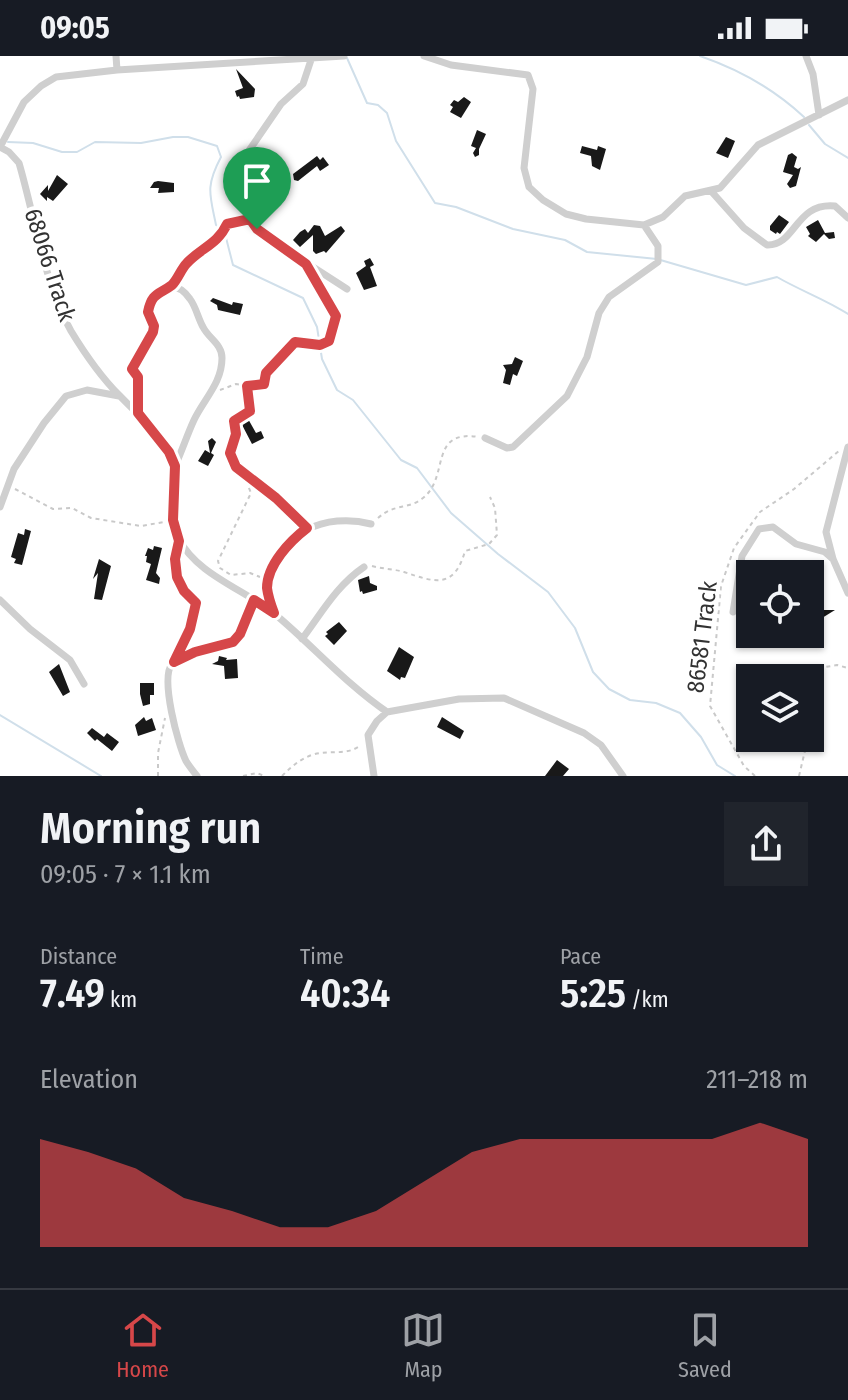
<!DOCTYPE html>
<html lang="en">
<head>
<meta charset="utf-8">
<style>
	:root { --surface:#171b24; --page:#20242c; --text:#f1f3f6; --muted:#9ea1a6; --line:#363941; --accent:#d64749 }
	body { margin:0; font-family:"Fira Sans Condensed",sans-serif; background:var(--page); color:var(--text); height:100vh; display:flex; flex-direction:column; font-size:30px; white-space:nowrap }
	* { box-sizing:border-box; margin:0 }
	p { font-size:26px; color:var(--muted) }
	.icon { flex:none; width:44px; height:44px; fill:none; stroke:currentColor; stroke-width:2; stroke-linecap:round; stroke-linejoin:round }
	.map { position:relative; height:720px; overflow:hidden }
	.details { display:flex; flex-direction:column; background:var(--surface); flex:1 }
	.details>* { flex:none }
	.controls { position:absolute; left:736px; top:504px; display:grid; gap:16px }
	.controls a { display:grid; place-items:center; width:88px; height:88px; border-radius:0px; background:var(--surface); box-shadow:0 2px 6px #0004; font-size:40px }
	.pin { position:absolute; display:grid; place-items:center; width:68px; height:68px; color:#fff; margin:-82px -34px; border-radius:50% 50% 50% 0; rotate:-45deg; box-shadow:0 0 8px #0007 }
	.pin .icon { rotate:45deg }
	.round { display:grid; place-items:center; flex:none; width:84px; height:84px; border-radius:0px; background:var(--page) }
	.overview { display:flex; align-items:center; justify-content:space-between; height:136px; padding:0 40px }
	h1 { font-size:44px; font-weight:600; line-height:60px }
	.figures { display:grid; grid-template-columns:repeat(3,1fr); gap:12px; height:136px; padding:8px 40px }
	.figures div { display:grid; align-content:center }
	.figures b { font-size:40px; font-weight:600 }
	.figures small { font-size:22px; font-weight:400 }
	.figures p { font-size:22px }
	.chart { height:224px; padding:16px 40px }
	.chart p { display:flex; justify-content:space-between }
	.chart svg { width:100%; height:144px; margin-top:8px; fill:var(--accent); opacity:.7 }
	.status { display:flex; justify-content:space-between; align-items:center; height:56px; padding:0 40px; background:var(--surface); direction:ltr }
	.status svg { height:22px; fill:currentColor }
	.tabs { display:flex; justify-content:space-around; align-items:center; height:112px; border-top:2px solid var(--line); background:var(--surface); font-size:22px; color:var(--muted) }
	.tabs a { display:grid; justify-items:center; gap:4px }
	.tabs .active { color:var(--accent) }
	.map>svg:first-child { display:block }
	.lines { fill:none; stroke-linecap:round; stroke-linejoin:round }
	.stream { stroke:#d0dfea; stroke-width:2 }
	.building { fill:#191919 }
	.path { stroke:#c9c9c9; stroke-width:2; stroke-dasharray:4 4; stroke-linecap:butt }
	.street { stroke:#cfcfcf; stroke-width:7 }
	.route-casing { stroke:#fff; stroke-width:16 }
	.route { stroke:#d64749; stroke-width:10 }
	.labels { text-anchor:middle; dominant-baseline:central; stroke-width:8; stroke-linejoin:round; paint-order:stroke }
	.street-label { font-size:24px; fill:#323232; stroke:#fff }
</style>
</head>
<body>
<div class="status"><b>09:05</b><svg viewBox="0 0 49 12"><path d="M0 12V9h3v3zM5 12V6h3v6zM10 12V3h3v9zM15 12V0h3v12zM26 1h20v11H26zM47 4h2v5h-2z"/></svg></div>
<div class="map">
<svg width="848" height="720" viewBox="0 0 848 720">
	<rect width="100%" height="100%" fill="#fff"/>
	<g class="lines">
		<path class="stream" d="M 700,0 C 738,13 775,34 804,61
			M 347,2 L 367,47 L 378,49 L 387,57 L 396,85 L 435,147 L 456,151 L 513,173 L 565,184 L 587,196 L 657,203 L 746,229 L 777,221 C 801,235 825,243 848,258
			M 809,69 L 825,88 L 848,102
			M 8,86 L 33,87 L 62,96 L 77,96 L 95,86 L 141,87 L 173,81 L 188,81 L 217,90 L 221,101 C 205,131 210,139 216,169 L 224,174 L 233,209 L 303,242 L 317,271 L 322,303 L 337,334 L 353,344 L 401,404 L 417,412 L 451,457 L 498,498 L 548,536 L 575,572 L 593,616 L 609,633 L 630,644 L 656,647 L 680,657 L 701,681 L 717,709 L 735,720
			M 0,659 L 101,720"/>
	</g>
	<path class="building" d="M 236,13 L 255,33 L 254,41 L 240,43 L 239,40 L 237,41 L 235,35 L 243,32 Z
		M 464,41 L 471,46 L 461,62 L 450,56 L 453,51 L 450,49 L 454,44 L 458,46 Z
		M 477,74 L 486,78 L 479,93 L 479,99 L 475,101 L 473,97 L 476,92 L 471,90 Z
		M 726,81 L 735,85 L 728,102 L 716,97 Z
		M 582,90 L 597,94 L 598,90 L 606,93 L 600,114 L 592,110 L 591,100 L 580,97 Z
		M 792,97 L 797,101 L 794,111 L 798,113 L 801,111 L 796,130 L 790,132 L 787,128 L 793,119 L 783,116 L 788,99 Z
		M 317,100 L 320,104 L 323,101 L 329,109 L 320,115 L 317,110 L 298,125 L 294,124 L 293,118 Z
		M 57,119 L 68,128 L 53,145 L 47,141 L 47,145 L 40,138 L 48,129 L 48,135 Z
		M 158,125 L 174,127 L 174,136 L 158,137 L 159,132 L 150,132 L 154,126 Z
		M 779,159 L 789,166 L 780,178 L 777,176 L 776,178 L 770,174 L 770,170 Z
		M 818,164 L 825,177 L 834,176 L 835,182 L 829,183 L 824,178 L 816,186 L 808,180 L 810,178 L 806,171 Z
		M 314,169 L 320,170 L 325,180 L 341,170 L 345,175 L 326,197 L 324,195 L 316,198 L 313,195 L 313,179 L 300,191 L 293,184 L 300,176 L 305,173 L 308,177 Z
		M 370,202 L 374,209 L 370,211 L 377,230 L 364,234 L 356,217 L 366,210 L 364,205 Z
		M 213,242 L 232,249 L 233,246 L 243,248 L 240,259 L 218,254 L 217,249 L 210,245 Z
		M 515,301 L 523,305 L 517,320 L 513,318 L 510,329 L 503,327 L 506,314 L 503,309 L 512,308 Z
		M 247,361 L 256,377 L 261,375 L 264,382 L 252,388 L 240,365 Z
		M 212,382 L 216,386 L 211,397 L 214,399 L 208,410 L 198,405 L 205,394 L 210,397 L 208,385 Z
		M 25,473 L 31,475 L 22,509 L 14,507 L 16,503 L 11,501 L 18,477 L 24,479 Z
		M 154,490 L 162,492 L 156,517 L 160,522 L 159,528 L 146,524 L 151,508 L 146,506 L 147,500 L 145,500 L 148,492 L 153,494 Z
		M 99,503 L 111,510 L 102,544 L 94,543 L 98,517 L 93,523 Z
		M 369,520 L 370,527 L 377,530 L 377,534 L 363,538 L 362,535 L 360,536 L 358,524 Z
		M 812,522 L 822,524 L 819,530 L 818,554 L 835,554 L 822,562 L 811,561 L 810,526 Z
		M 339,566 L 347,575 L 334,589 L 325,580 L 328,578 L 326,576 Z
		M 399,591 L 414,601 L 405,622 L 401,621 L 400,624 L 387,615 Z
		M 219,600 L 227,602 L 226,604 L 237,603 L 238,622 L 225,623 L 224,610 L 212,608 L 218,605 Z
		M 59,608 L 70,636 L 63,640 L 49,616 Z
		M 140,627 L 154,627 L 154,639 L 150,639 L 150,648 L 143,650 L 140,638 Z
		M 144,661 L 146,665 L 152,662 L 156,674 L 138,680 L 135,669 Z
		M 442,661 L 464,675 L 460,683 L 437,671 Z
		M 92,672 L 104,681 L 107,677 L 119,686 L 112,695 L 97,683 L 95,685 L 87,677 Z
		M 557,704 L 569,713 L 563,720 L 545,720 Z"/>
	<g class="lines">
		<path class="path" d="M 174,225 C 179,218 184,210 191,204 C 206,192 219,186 227,168 L 244,164
			M 247,331 L 250,355 L 234,365 L 236,378 L 230,397 L 236,411 L 276,442 L 303,469
			M 220,334 L 236,328 L 256,331 L 264,328 L 266,317 L 295,286 L 320,289 L 329,285 L 336,260 L 312,219
			M 138,348 L 138,321 L 132,313 L 153,276 L 154,270 L 149,259
			M 243,417 L 251,437 L 218,505 L 220,512 L 231,519 L 250,517 L 260,521
			M 15,433 L 53,453 L 72,452 L 91,462 L 141,470 L 164,466
			M 378,462 C 395,447 408,454 423,442 C 450,421 428,373 479,381
			M 177,495 C 173,516 181,532 196,547 L 190,573 L 179,594
			M 372,510 C 383,513 394,513 404,516 C 434,526 454,534 465,495 L 489,488 L 497,479 L 495,452 L 490,441
			M 804,622 L 802,615 L 837,609 L 848,612
			M 810,640 L 819,662 L 810,678
			M 158,720 L 158,697 L 165,662
			M 243,720 L 257,717 L 264,720
			M 282,720 C 292,710 301,702 315,698 C 331,694 347,700 361,689
			M 755,720 L 744,710 L 710,650 L 721,530 L 734,492 L 760,456 L 794,433 L 840,394
			M 799,720 L 808,682"/>
		<path class="street" d="M 116,0 L 117,14
			M 424,0 L 451,9 L 528,19 L 533,33 L 524,112 L 529,131 L 543,144 L 566,158 L 586,163 L 644,169 L 663,161 L 685,140 L 720,132 L 758,89 L 848,44
			M 806,0 L 813,18 L 819,59
			M 311,4 L 303,28 L 281,48 L 248,96 L 246,115 L 250,163 L 265,180 L 347,233
			M 0,91 L 9,96 L 19,107 C 34,158 45,230 71,275 C 85,298 100,320 119,339 C 140,361 164,380 175,410 C 174,432 168,463 179,483 C 197,519 246,534 276,559 C 314,591 346,628 387,656 L 459,643 L 504,642 L 584,677 L 601,689 L 623,720
			M 0,91 L 24,46 L 41,30 L 56,21 L 117,14 L 344,0
			M 711,135 L 744,172 L 767,189 C 796,190 795,146 835,150 L 848,162
			M 149,251 C 157,231 176,222 190,243 C 196,251 198,262 203,271 C 209,283 222,288 222,302 C 222,327 204,343 194,364 C 187,379 182,395 175,410
			M 485,382 L 507,392 L 513,391 L 567,340 L 587,301 L 599,257 L 609,241 L 658,206 L 658,190 L 644,169
			M 848,391 L 826,476 L 833,503 L 848,537
			M 0,451 L 14,413 L 44,367 L 66,340 L 87,334 L 119,340
			M 0,544 L 30,573 L 70,604 L 84,628
			M 733,556 L 742,500 L 759,473 L 773,471 L 796,488 L 825,496 L 833,503
			M 274,557 C 271,548 266,536 268,526 C 277,477 326,456 371,468
			M 302,583 C 321,558 337,529 364,511
			M 197,720 C 193,715 189,710 186,705 C 178,689 160,622 172,608 C 188,590 228,597 240,579 C 246,569 249,555 254,544
			M 374,720 L 368,679 L 377,665 L 387,656"/>
	</g>
	<g class="lines">
		<defs>
			<path id="route" d="M 250,163 L 257,173 L 306,208 L 336,260 L 329,285 L 320,289 L 295,286 L 266,317 L 264,328 L 247,330 L 250,355 L 234,365 L 236,378 L 230,397 L 236,411 L 276,442 L 307,472 C 290,485 267,509 267,532 C 268,540 271,549 274,557 L 254,544 L 240,578 L 233,586 L 195,596 L 174,606 L 190,573 L 196,547 L 184,535 L 177,521 L 175,503 L 179,485 L 173,464 L 175,410 L 169,396 L 138,357 L 138,321 L 132,313 L 153,276 L 154,270 L 148,256 C 152,236 159,239 172,229 C 178,223 181,213 187,207 C 201,192 218,188 227,168 Z"/>
		</defs>
		<use href="#route" class="route-casing"/>
		<use href="#route" class="route"/>
	</g>
	<g class="labels">
		<g class="street-label">
			<text transform="translate(50 209) rotate(72)">68066 Track</text>
			<text transform="translate(702 581) rotate(-83)">86581 Track</text>
		</g>
	</g>
</svg>
<div class="controls">
<a><svg class="icon" aria-label="locate" viewBox="0 0 24 24"><circle cx="12" cy="12" r="6"/><path d="M12 2v4M12 18v4M2 12h4M18 12h4"/></svg></a>
<a><svg class="icon" aria-label="layers" viewBox="0 0 24 24"><path d="M12 4l9 5-9 5-9-5zM3 14l9 5 9-5"/></svg></a>
</div>
<div class="pin" style="left:257px;top:173px;background:#1e9e55"><svg class="icon" aria-label="arrive" viewBox="0 0 24 24"><path d="M6 21V4h12l-3 4 3 4H6"/></svg></div>
</div>
<section class="details">
<div class="overview"><div><h1>Morning run</h1><p>09:05 · 7 × 1.1 km</p></div><a class="round"><svg class="icon" aria-label="share" viewBox="0 0 24 24"><path d="M12 15V3M7 8l5-5 5 5M5 13v7h14v-7"/></svg></a></div>
<div class="figures">
<div><p>Distance</p><b>7.49<small> km</small></b></div>
<div><p>Time</p><b>40:34</b></div>
<div><p>Pace</p><b>5:25<small> /km</small></b></div>
</div>
<div class="chart"><p><span>Elevation</span>211–218 m</p>
<svg viewBox="0 0 160 44" preserveAspectRatio="none"><path d="M0 44V11L10 15L20 20L30 29L40 33L50 38L60 38L70 33L80 24L90 15L100 11L110 11L120 11L130 11L140 11L150 6L160 11V44z"/></svg>
</div>
</section>
<nav class="tabs">
<a class="active"><svg class="icon" aria-label="home" viewBox="0 0 24 24"><path d="M3 11l9-7 9 7M6 9v11h12V9"/></svg>Home</a>
<a><svg class="icon" aria-label="map" viewBox="0 0 24 24"><path d="M3 6l6-2 6 2 6-2v14l-6 2-6-2-6 2zM9 4v14M15 6v14"/></svg>Map</a>
<a><svg class="icon" aria-label="saved" viewBox="0 0 24 24"><path d="M7 4h10v16l-5-4-5 4z"/></svg>Saved</a>
</nav>
</body>
</html>
